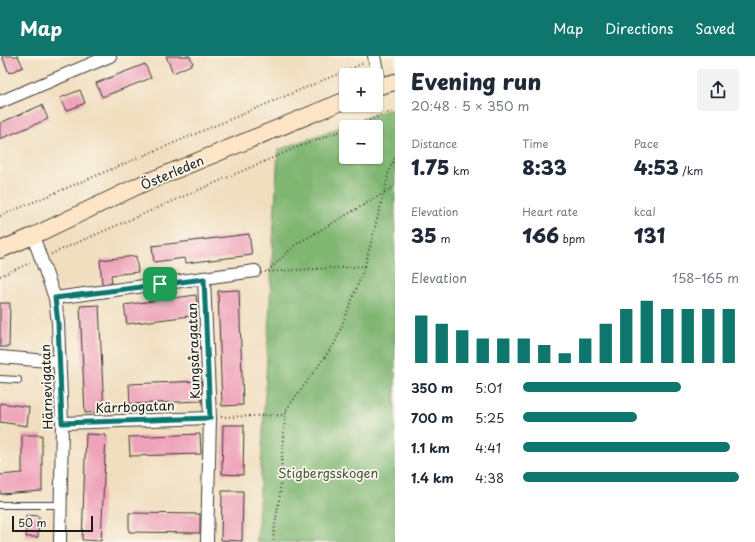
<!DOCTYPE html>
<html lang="en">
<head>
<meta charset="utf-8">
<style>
	:root { --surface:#fff; --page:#f2f2f3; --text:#1f2937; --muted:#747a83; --accent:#0f766e }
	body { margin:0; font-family:"Playpen Sans",sans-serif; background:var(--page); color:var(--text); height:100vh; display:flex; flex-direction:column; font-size:15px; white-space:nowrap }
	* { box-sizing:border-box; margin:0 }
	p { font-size:13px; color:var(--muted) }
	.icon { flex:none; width:22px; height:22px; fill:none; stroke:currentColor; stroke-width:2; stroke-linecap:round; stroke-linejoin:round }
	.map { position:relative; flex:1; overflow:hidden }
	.side { display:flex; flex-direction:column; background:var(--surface); width:360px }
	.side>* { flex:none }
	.fabs { position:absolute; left:339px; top:12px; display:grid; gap:8px }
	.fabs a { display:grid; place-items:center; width:44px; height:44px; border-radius:4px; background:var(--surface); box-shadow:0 1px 3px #0004; font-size:20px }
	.scale { position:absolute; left:12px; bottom:10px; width:81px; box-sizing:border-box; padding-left:4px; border:2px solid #1c1c1c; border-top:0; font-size:11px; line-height:14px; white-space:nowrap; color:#1c1c1c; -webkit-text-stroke:3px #fbf7ec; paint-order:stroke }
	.pin { position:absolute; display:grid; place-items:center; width:34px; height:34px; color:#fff; margin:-17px; border-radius:8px; box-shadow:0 2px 6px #0006 }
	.round { display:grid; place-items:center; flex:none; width:42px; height:42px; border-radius:4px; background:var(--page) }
	.overview { display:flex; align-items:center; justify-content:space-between; height:68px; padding:0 16px }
	h1 { font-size:22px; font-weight:800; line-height:30px }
	.figures { display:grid; grid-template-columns:repeat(3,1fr); gap:6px; height:68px; padding:4px 16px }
	.figures div { display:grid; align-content:center }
	.figures b { font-size:20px; font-weight:800 }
	.figures small { font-size:11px; font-weight:400 }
	.figures p { font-size:11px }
	.chart { height:112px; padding:8px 16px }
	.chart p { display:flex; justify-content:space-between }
	.chart svg { width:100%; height:72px; margin-top:4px; stroke:var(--accent); stroke-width:6 }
	ul { padding:0 16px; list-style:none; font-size:13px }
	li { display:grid; grid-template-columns:64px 48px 1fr; align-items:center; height:30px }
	li i { height:10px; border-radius:5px; background:var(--accent) }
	header { display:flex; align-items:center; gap:24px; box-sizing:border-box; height:56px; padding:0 20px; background:var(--accent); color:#fff }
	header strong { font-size:19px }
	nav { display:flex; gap:22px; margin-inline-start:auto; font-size:14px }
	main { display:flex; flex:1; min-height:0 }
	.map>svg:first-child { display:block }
	.forest { fill:#80b672; stroke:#4e6947; fill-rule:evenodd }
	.building { fill:#efa3ba }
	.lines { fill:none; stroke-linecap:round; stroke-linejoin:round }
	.service-casing { stroke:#3c3934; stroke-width:8 }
	.minor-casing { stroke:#3c3934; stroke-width:14 }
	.secondary-casing { stroke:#3c3934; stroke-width:18 }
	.path { stroke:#3c3934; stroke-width:2; stroke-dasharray:1 3; stroke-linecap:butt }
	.service { stroke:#fff; stroke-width:6 }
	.minor { stroke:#fff; stroke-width:12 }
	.secondary { stroke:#fde5c5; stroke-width:16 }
	.route-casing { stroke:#fff; stroke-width:8 }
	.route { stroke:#0f766e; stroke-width:5 }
	.labels { text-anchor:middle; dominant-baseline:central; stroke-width:3.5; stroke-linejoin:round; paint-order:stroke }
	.street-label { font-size:13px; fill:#1c1c1c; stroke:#fbf7ec }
	.park-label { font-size:13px; fill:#4a5c40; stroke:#fbf7ec }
</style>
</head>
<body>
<header>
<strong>Map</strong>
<nav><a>Map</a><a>Directions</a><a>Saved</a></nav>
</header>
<main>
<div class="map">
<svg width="395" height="486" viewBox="0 0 395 486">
	<rect width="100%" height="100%" fill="#fbf7ec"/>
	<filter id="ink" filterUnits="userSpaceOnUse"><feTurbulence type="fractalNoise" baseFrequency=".025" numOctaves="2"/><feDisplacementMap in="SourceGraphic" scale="8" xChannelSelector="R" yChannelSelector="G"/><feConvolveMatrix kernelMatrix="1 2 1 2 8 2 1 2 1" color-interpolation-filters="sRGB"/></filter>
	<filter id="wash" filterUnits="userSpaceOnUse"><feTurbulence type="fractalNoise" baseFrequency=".012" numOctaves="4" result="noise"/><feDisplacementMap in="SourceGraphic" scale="16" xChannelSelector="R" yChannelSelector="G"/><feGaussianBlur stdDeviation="0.9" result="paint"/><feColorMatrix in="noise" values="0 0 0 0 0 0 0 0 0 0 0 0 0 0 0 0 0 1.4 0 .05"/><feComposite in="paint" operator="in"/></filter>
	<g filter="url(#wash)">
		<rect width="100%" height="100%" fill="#f1debf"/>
		<path class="forest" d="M 395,51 L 395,486 L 257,486 L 278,94 ZM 346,71 L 376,71 L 376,101 L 346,101 Z"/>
		<g id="blocks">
			<path class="building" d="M 2,0 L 18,0 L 23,11 L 9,17 Z
				M 166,0 L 190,0 L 193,8 L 173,17 Z
				M 145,8 L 151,22 L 102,41 L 96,27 Z
				M 80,34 L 85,47 L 66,55 L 60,42 Z
				M 42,49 L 48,63 L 0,83 L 0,67 Z
				M 249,178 L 252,199 L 186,207 L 185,202 L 154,206 L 152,190 Z
				M 136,200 L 138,216 L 111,219 L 112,227 L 102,228 L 100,204 Z
				M 239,234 L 243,349 L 222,350 L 218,235 Z
				M 196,239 L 198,259 L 127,268 L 124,249 Z
				M 0,247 L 10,247 L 9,291 L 0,291 Z
				M 99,249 L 104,356 L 85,357 L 80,250 Z
				M 201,325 L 202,345 L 130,348 L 129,328 Z
				M 0,347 L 29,351 L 27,370 L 0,366 Z
				M 223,369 L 244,369 L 243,419 L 222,418 Z
				M 86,378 L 106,379 L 101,485 L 82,484 Z
				M 200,378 L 201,398 L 130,400 L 129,381 Z
				M 22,379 L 42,379 L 42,435 L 0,438 L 0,419 L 22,417 Z
				M 222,435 L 243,435 L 242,485 L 221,484 Z
				M 129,457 L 200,458 L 200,477 L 129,476 Z
				M 26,459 L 39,460 L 38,481 L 26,481 Z"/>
		</g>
	</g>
	<g filter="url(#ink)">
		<use href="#blocks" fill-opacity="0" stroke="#3c3934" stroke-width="1"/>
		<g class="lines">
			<defs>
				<path id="service" d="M 0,323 L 18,324
					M 0,449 L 60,449"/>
				<path id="minor" d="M 374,0 L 380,30
					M 0,46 L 110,0
					M 33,180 L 55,242 L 58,267 L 62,367 L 60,486
					M 204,223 L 210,362 L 207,486
					M 55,242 L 255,215
					M 0,301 L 60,306
					M 62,367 L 210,362"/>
				<path id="secondary" d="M 376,31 L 395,26
					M 0,194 L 33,180 L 142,128 L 346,44"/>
			</defs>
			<use href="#service" class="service-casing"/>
			<use href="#minor" class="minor-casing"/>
			<use href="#secondary" class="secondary-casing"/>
			<path class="path" d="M 350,71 L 388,57 L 395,55
				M 0,160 L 364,7
				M 51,198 L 293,93 L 346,73
				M 365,210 L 384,137 L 395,130
				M 268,215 L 295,189 L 384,137 L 389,115 L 395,102
				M 265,216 L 365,210 L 335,287 L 286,354 L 283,382 L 280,438 L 273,482 L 274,486
				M 0,220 L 30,207
				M 221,361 L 286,359"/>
			<use href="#service" class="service"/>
			<use href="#minor" class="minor"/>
			<use href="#secondary" class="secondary"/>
		</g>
	</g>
	<g class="lines" filter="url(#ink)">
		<defs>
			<path id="route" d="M 204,223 L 210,362 L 62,367 L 58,267 L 55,242 Z"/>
		</defs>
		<use href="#route" class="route-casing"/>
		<use href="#route" class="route"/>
	</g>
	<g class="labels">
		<g class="street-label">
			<text transform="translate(172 116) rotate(-23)">Österleden</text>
			<text transform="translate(193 295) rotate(-92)">Kungsåragatan</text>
			<text transform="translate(46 331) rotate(-92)">Härnevigatan</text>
			<text transform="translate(135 350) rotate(-2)">Kärrbogatan</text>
		</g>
		<g class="park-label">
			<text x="328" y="416">Stigbergsskogen</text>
		</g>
	</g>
</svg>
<div class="fabs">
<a>+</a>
<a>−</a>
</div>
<div class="scale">50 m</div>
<div class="pin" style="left:160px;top:228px;background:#1e9e55"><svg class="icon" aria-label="arrive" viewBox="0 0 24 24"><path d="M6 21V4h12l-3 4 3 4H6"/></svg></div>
</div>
<section class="side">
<div class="overview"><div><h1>Evening run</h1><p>20:48 · 5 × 350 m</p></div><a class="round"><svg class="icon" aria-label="share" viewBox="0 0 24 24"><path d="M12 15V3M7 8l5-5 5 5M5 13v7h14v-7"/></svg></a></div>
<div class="figures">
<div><p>Distance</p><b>1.75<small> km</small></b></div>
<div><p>Time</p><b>8:33</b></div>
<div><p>Pace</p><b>4:53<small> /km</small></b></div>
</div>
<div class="figures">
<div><p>Elevation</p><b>35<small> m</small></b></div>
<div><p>Heart rate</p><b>166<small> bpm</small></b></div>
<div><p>kcal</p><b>131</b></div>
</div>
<div class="chart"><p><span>Elevation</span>158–165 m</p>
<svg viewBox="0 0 160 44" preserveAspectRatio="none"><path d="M5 44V15M15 44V20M25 44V24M35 44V29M45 44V29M55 44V29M65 44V33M75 44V38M85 44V29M95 44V20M105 44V11M115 44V6M125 44V11M135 44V11M145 44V11M155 44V11"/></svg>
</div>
<ul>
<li><b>350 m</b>5:01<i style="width:73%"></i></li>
<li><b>700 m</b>5:25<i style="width:53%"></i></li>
<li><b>1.1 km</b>4:41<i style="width:96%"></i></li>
<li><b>1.4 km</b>4:38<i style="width:100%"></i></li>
</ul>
</section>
</main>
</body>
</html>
